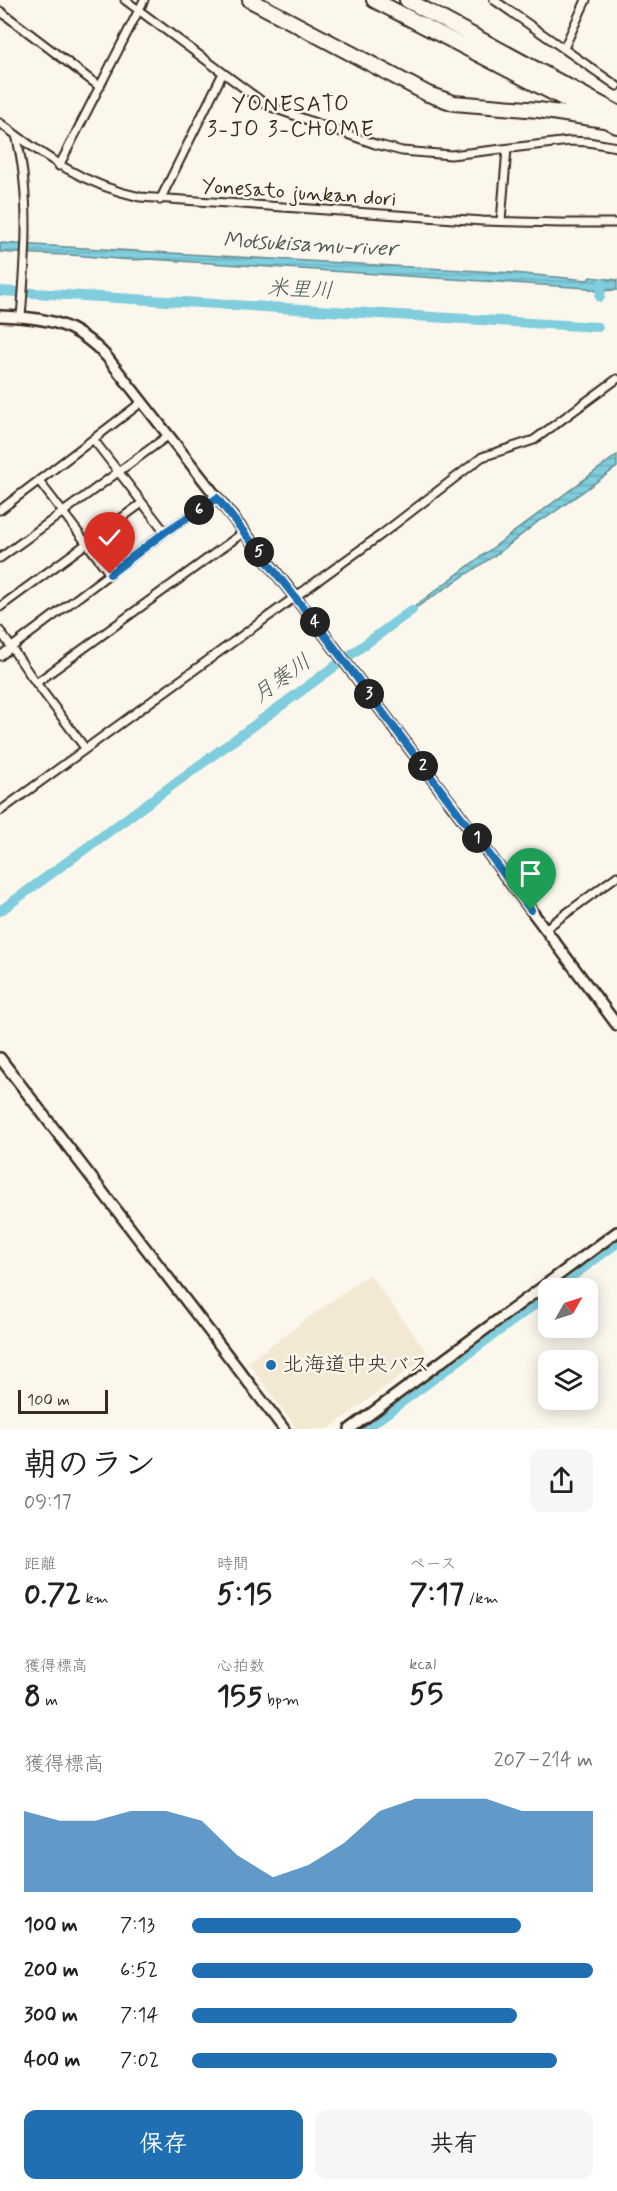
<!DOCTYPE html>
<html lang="ja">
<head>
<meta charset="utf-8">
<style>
	:root { --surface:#fff; --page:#f6f6f6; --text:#202124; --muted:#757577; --accent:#1f6fb2 }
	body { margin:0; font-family:Mynerve,"Klee One",sans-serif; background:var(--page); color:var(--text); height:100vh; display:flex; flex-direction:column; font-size:22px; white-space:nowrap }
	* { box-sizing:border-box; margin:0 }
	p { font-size:20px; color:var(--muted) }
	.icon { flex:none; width:33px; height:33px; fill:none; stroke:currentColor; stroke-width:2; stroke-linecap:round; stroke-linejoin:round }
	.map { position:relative; height:1429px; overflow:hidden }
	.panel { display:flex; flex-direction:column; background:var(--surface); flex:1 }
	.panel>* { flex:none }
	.needle { width:39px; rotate:51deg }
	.fabs { position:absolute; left:538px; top:1278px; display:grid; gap:12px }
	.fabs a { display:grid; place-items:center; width:60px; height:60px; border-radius:12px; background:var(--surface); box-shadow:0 3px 15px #0003; font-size:30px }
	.scale { position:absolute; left:18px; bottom:15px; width:90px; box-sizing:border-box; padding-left:6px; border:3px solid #3b2a1e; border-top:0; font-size:16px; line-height:21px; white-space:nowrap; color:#3b2a1e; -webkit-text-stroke:4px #fbf7ec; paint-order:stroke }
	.pin { position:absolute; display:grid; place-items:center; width:51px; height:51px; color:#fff; margin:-62px -26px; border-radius:50% 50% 50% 0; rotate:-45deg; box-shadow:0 0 6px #0007 }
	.pin .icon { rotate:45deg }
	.km { position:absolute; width:30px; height:30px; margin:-15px; border-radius:50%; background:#222; color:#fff; font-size:16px; line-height:30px; text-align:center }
	.round { display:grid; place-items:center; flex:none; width:63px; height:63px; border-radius:12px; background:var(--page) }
	.overview { display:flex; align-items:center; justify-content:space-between; height:102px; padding:0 24px }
	h1 { font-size:33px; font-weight:700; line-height:45px }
	.figures { display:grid; grid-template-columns:repeat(3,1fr); gap:9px; height:102px; padding:6px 24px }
	.figures div { display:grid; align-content:center }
	.figures b { font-size:30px; font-weight:700 }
	.figures small { font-size:16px; font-weight:400 }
	.figures p { font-size:16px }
	.chart { height:168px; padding:12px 24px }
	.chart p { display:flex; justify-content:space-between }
	.chart svg { width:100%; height:108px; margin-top:6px; fill:var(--accent); opacity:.7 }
	.action { display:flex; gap:12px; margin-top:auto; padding:12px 24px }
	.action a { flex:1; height:69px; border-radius:12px; background:var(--accent); color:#fff; font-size:24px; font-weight:700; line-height:69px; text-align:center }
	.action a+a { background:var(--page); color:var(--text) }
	ul { padding:0 24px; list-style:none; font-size:20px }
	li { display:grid; grid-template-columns:96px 72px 1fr; align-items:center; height:45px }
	li i { height:15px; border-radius:8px; background:var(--accent) }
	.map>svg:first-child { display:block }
	.built { fill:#f3e8d2 }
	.water { fill:url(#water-rules); stroke:#648c91; stroke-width:1.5 }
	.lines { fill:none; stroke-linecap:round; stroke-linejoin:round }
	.river { stroke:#7fcddd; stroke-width:10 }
	.minor-casing { stroke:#3b2a1e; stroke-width:11 }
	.tertiary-casing { stroke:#3b2a1e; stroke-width:14 }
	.motorway-casing { stroke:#3b2a1e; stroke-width:18 }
	.minor { stroke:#fbf7ec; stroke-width:7 }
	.tertiary { stroke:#fbf7ec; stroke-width:9 }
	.motorway { stroke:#fbf7ec; stroke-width:14 }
	.route-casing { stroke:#fff; stroke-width:12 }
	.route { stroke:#1f6fb2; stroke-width:8 }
	.poi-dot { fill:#1f6fb2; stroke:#fbf7ec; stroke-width:2 }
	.labels { text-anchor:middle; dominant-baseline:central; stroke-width:5; stroke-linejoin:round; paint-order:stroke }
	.street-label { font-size:21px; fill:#3b2a1e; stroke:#fbf7ec }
	.poi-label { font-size:21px; fill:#3b2a1e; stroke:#fbf7ec; text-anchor:start }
	.neighbourhood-label { font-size:22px; letter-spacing:1.5px; fill:#3b2a1e; stroke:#fbf7ec }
	.water-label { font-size:22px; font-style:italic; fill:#4f5b57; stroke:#fbf7ec }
</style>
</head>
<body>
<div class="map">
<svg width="617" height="1429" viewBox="0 0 617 1429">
	<defs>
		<pattern id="water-rules" width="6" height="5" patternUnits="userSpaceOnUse" patternTransform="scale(1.5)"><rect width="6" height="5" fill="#7fcddd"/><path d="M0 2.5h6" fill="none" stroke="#6fb0bd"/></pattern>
	</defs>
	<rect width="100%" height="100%" fill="#fbf7ec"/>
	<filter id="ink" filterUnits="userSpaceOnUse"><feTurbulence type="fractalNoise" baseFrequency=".0167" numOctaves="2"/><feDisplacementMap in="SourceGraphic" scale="12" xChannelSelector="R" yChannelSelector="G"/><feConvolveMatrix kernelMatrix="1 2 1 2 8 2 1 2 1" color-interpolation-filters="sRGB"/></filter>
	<g filter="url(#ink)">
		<path class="built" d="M 369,1274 L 429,1355 L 328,1429 L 297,1429 L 248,1362 Z"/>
		<path class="water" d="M 0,243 L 513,273 L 588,280 L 590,277 L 617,280 L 617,290 L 596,291 L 587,288 L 149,259 C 123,262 96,256 70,255 C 47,254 24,254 0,252 Z
			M 617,455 L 617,467 L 546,518 L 540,520 L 500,552 L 384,629 Z"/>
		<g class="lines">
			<path class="river" d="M 0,291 L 598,327
				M 600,297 L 602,283
				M 0,911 L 412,610
				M 556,1288 L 617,1243
				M 365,1429 L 549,1294"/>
			<defs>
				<path id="minor" d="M 125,0 L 268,106 L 375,144 L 402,151 L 451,155 L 570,141 L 588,142 L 617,147
					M 494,0 L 617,86
					M 0,11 L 100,87
					M 564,48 L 586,0
					M 0,123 C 45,157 84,185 140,197 L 483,221 L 560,223 L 617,223
					M 16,135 C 31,195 26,257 21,317
					M 59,166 L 144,0
					M 160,200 L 223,73
					M 501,221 L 507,149
					M 93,439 L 165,532
					M 39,481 L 110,574
					M 0,510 L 142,402
					M 0,558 L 169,435
					M 0,607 L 142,503
					M 0,631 L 31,676 L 85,748
					M 0,656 L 165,532 L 217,498
					M 36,683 L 244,532
					M 0,811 L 382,534 L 482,457 L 534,440 L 617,379
					M 545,929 L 617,876"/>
				<path id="tertiary" d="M 0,316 C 47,318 73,321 107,357 L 324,634 L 617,1025
					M 0,1058 L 284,1429
					M 350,1429 L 617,1232"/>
				<path id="motorway" d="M 250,0 L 428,94 L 454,103 L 539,110 L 604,120
					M 374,0 L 617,126
					M 407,0 L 617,113"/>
			</defs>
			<use href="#minor" class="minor-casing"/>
			<use href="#tertiary" class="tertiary-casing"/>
			<use href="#motorway" class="motorway-casing"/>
			<use href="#minor" class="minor"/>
			<use href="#tertiary" class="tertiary"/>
			<use href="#motorway" class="motorway"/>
		</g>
	</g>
	<g class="lines" filter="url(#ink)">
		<defs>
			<path id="route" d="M 110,574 L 165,532 L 217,498 L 324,634 L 531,910"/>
		</defs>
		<use href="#route" class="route-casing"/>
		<use href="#route" class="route"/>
	</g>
	<circle class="poi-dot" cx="271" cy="1365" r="6"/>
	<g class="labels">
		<g class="street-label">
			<text transform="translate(299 193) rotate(4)">Yonesato junkan dori</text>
		</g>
		<g class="poi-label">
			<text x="283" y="1365">北海道中央バス</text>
		</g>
		<g class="neighbourhood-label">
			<text x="291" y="105">YONESATO<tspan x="291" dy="25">3-JO 3-CHOME</tspan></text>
		</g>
		<g class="water-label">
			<text transform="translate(310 245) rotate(3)">Motsukisamu-river</text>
			<text transform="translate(300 290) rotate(3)">米里川</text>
			<text transform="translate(282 679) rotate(-36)">月寒川</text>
		</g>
	</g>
</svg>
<div class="fabs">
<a><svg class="needle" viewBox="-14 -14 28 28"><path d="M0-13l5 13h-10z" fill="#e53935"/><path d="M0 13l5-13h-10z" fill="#757577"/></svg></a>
<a><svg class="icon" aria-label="layers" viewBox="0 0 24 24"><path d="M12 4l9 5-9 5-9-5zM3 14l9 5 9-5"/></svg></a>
</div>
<div class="scale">100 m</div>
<div class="pin" style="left:531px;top:910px;background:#1e9e55"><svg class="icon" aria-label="arrive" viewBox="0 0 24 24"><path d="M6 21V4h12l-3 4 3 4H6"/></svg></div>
<div class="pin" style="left:110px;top:574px;background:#d93025"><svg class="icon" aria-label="check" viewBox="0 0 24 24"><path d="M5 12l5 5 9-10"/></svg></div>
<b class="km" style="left:477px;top:838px">1</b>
<b class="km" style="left:423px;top:766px">2</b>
<b class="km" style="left:369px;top:694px">3</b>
<b class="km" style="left:315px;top:622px">4</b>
<b class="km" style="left:259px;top:552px">5</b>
<b class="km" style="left:199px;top:510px">6</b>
</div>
<section class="panel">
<div class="overview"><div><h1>朝のラン</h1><p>09:17</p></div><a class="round"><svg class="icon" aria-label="share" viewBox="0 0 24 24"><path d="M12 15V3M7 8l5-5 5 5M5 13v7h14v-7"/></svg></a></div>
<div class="figures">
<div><p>距離</p><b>0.72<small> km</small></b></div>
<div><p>時間</p><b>5:15</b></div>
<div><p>ペース</p><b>7:17<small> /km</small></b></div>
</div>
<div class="figures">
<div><p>獲得標高</p><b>8<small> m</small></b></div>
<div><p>心拍数</p><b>155<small> bpm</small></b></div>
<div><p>kcal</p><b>55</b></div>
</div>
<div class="chart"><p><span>獲得標高</span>207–214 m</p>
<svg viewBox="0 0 160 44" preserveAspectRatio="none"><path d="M0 44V11L10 15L20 15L30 11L40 11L50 15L60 29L70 38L80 33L90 24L100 11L110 6L120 6L130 6L140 11L150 11L160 11V44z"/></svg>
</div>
<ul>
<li><b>100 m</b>7:13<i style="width:82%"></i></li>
<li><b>200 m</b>6:52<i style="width:100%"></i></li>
<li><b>300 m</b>7:14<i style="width:81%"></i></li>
<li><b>400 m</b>7:02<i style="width:91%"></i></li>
</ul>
<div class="action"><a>保存</a><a>共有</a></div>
</section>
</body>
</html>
